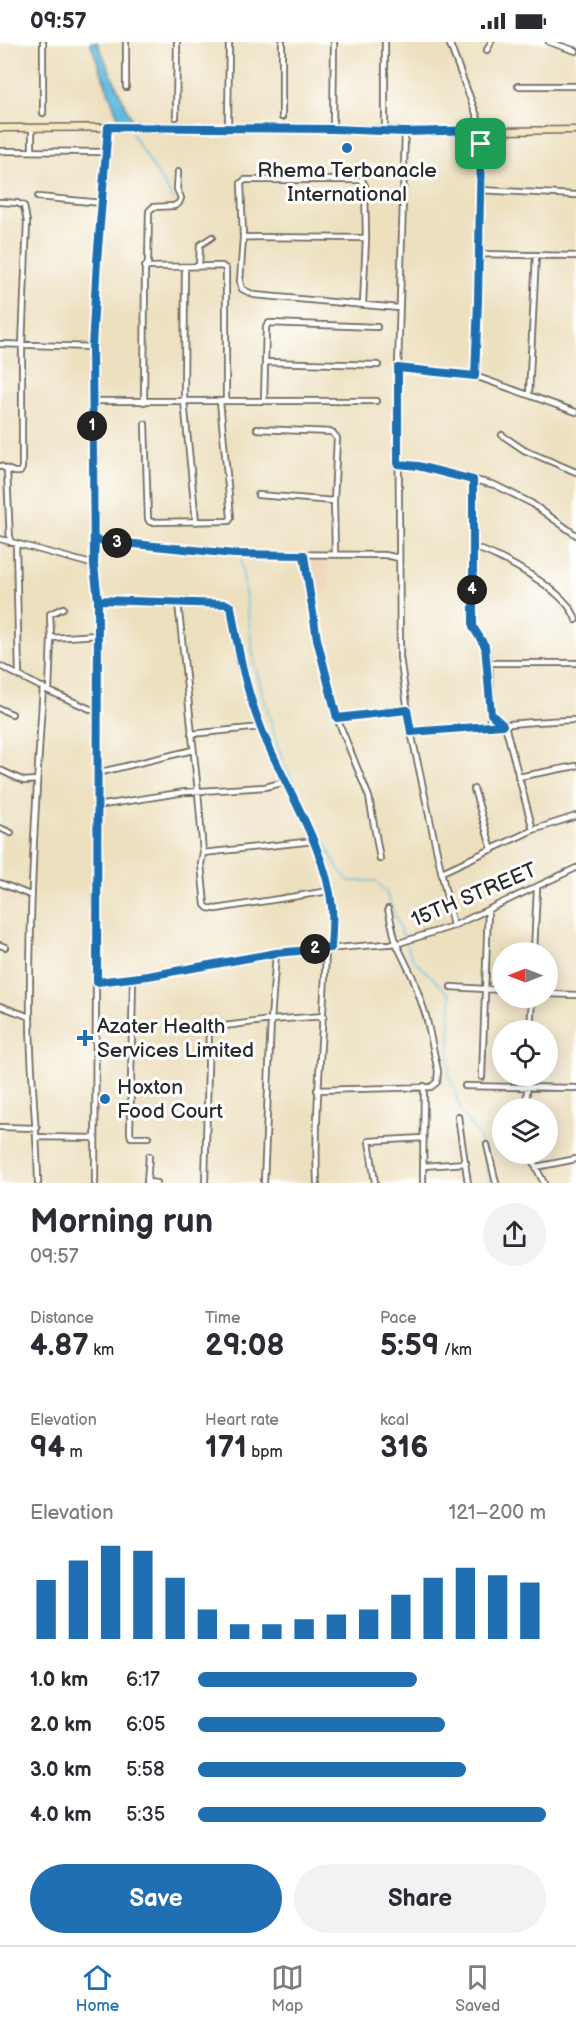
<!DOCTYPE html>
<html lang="en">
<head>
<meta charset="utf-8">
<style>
	:root { --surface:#fff; --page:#f2f2f3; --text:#2b2b33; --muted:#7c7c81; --line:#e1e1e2; --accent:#1f6fb2 }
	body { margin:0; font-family:"Balsamiq Sans",sans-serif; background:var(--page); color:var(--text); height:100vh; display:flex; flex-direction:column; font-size:22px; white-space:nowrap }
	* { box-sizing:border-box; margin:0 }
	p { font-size:20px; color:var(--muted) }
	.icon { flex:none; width:33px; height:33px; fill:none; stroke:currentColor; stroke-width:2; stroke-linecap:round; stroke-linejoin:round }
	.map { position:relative; height:1141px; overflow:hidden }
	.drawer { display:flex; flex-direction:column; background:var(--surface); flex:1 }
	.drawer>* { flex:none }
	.needle { width:39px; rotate:270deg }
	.buttons { position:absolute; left:492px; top:900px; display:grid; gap:12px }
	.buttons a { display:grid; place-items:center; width:66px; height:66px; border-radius:50%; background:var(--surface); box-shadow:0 3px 15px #0003; font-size:30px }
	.pin { position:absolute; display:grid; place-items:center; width:51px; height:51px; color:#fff; margin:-26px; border-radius:12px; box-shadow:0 3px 9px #0006 }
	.km { position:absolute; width:30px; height:30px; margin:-15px; border-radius:50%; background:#222; color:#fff; font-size:16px; line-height:30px; text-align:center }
	.round { display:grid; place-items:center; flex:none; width:63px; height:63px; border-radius:32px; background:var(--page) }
	.summary { display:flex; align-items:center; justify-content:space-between; height:102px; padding:0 30px }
	h1 { font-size:33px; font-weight:800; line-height:45px }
	.metrics { display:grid; grid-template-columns:repeat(3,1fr); gap:9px; height:102px; padding:6px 30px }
	.metrics div { display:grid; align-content:center }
	.metrics b { font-size:30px; font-weight:800 }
	.metrics small { font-size:16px; font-weight:400 }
	.metrics p { font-size:16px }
	.chart { height:168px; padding:12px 30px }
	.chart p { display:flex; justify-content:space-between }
	.chart svg { width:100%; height:108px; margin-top:6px; stroke:var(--accent); stroke-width:6 }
	.action { display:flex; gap:12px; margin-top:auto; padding:12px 30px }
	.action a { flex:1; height:69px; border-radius:36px; background:var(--accent); color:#fff; font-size:24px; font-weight:800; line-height:69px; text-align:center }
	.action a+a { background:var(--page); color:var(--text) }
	ul { padding:0 30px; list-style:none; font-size:20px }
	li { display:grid; grid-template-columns:96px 72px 1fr; align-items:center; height:45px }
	li i { height:15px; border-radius:8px; background:var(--accent) }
	.status { display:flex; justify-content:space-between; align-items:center; height:42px; padding:0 30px; background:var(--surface); direction:ltr }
	.status svg { height:16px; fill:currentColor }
	.tab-bar { display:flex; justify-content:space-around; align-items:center; height:84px; border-top:2px solid var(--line); background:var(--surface); font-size:16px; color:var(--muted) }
	.tab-bar a { display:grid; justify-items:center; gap:3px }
	.tab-bar .active { color:var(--accent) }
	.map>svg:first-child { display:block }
	.built { fill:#efd6bb }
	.water { fill:#5ebadc; stroke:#447284; stroke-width:1.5 }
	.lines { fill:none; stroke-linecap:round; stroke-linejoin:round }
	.stream { stroke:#5ebadc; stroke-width:1.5 }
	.minor-casing { stroke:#6f6a5f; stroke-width:8 }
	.secondary-casing { stroke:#6f6a5f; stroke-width:9 }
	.minor { stroke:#fff; stroke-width:4.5 }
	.secondary { stroke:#f8e7c3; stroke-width:6 }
	.route-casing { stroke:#fff; stroke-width:12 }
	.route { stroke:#1f6fb2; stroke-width:8 }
	.poi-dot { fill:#1f6fb2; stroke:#fff; stroke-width:2 }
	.labels { text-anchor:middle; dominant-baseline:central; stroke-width:6; stroke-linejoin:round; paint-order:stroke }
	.poi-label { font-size:21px; fill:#2b2b2b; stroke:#fff; text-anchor:start }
	.street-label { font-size:21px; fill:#2b2b2b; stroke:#fff }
</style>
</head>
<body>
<div class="status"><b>09:57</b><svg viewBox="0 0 49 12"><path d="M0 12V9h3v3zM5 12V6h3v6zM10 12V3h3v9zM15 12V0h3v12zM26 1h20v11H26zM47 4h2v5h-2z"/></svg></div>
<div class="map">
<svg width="576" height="1141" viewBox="0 0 576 1141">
	<rect width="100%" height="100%" fill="#fff"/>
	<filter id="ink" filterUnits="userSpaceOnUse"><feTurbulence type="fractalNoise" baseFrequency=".0167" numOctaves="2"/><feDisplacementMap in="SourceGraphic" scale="12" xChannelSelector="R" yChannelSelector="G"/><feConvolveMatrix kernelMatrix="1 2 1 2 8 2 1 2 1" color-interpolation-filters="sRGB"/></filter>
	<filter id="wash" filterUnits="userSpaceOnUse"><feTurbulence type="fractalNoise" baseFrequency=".008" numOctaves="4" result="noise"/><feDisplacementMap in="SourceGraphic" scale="24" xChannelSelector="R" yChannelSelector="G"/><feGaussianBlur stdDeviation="1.35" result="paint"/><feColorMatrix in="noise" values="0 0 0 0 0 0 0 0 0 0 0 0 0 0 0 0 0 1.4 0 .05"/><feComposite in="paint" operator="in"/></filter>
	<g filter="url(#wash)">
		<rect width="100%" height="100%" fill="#ede0bf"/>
		<path class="built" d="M 310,516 L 329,517 L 330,529 L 328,550 L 312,549 L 309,530 Z"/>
		<path class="water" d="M 90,0 L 97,0 L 134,83 L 121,83 Z"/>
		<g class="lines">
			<path class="stream" d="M 132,92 L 174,158
				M 241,518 L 254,621 L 282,718 L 339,828 L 349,839 L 376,839 L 386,850 L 404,897
				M 406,902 L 412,916 L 451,954 L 449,1033 L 462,1072 L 479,1094 L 491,1141"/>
		</g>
	</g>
	<g filter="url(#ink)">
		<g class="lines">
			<defs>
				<path id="minor" d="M 449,0 L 480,82 L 480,212 L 475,334
					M 549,0 L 576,9
					M 487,8 L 491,0
					M 518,44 L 576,44
					M 126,45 L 126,0
					M 43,71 L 43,0
					M 176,75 L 177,0
					M 282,75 L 282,0
					M 228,86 L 229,0
					M 333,87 L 334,0
					M 385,88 L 385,0
					M 405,90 L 398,326 L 400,615 L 411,690 L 453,884
					M 0,109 L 107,110
					M 32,109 L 32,86
					M 480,148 L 576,153
					M 38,155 L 102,161
					M 0,160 L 17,161 L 24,164 L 27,180 L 22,304 L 22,426 L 20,430 L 14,430 L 0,424
					M 243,195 L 366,196
					M 480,212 L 576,214
					M 145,225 L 222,224 L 226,227 L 226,359
					M 185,225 L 184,359 L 196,480
					M 199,225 L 200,203 L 212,195
					M 363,262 L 366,196 L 365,144 L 362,138 L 245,138 L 241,141 L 243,195 L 240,240 L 242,247 L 254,253 L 399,266
					M 0,302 L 92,305
					M 265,320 L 378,323
					M 398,326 L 475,334 L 576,370
					M 529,353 L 536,213
					M 92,359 L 376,359
					M 264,359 L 266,285 L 269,281 L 377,285
					M 144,360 L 145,225 L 148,221 L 149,169 L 153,165 L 174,164 L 179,161 L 181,156 L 177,147 L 178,130
					M 145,382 L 148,477 L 150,480 L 229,479 L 231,476 L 220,359
					M 257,387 L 332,390 L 337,396 L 334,459 L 335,513
					M 502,393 L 524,408 L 576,430
					M 398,422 L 418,424 L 495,443 L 531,461 L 576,493
					M 7,428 L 10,500
					M 473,438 L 473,585 C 475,592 481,594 484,600 C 491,614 492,669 489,683
					M 258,453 L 334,459
					M 0,497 L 95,523
					M 95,498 L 234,512 L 385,513 L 399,516
					M 16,502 L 19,634
					M 472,505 C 499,512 568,549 576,578
					M 304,512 L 317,597 L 337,676 L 369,755 L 380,817
					M 178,560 L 198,750 L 203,811 L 201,822 L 205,863 L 208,866 L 216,867 L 329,849
					M 63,566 L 50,572 L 51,596 L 98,593
					M 488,621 L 576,621
					M 0,624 L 49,649 L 97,670
					M 49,649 L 51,596
					M 0,667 L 12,672
					M 337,676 L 407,667
					M 505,683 L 533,788
					M 411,690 C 466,687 521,679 576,678
					M 191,692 L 261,685
					M 0,728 L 24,739 L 37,738
					M 97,731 L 193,708
					M 518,735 L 576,724
					M 285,740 C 304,779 327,819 332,863 C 333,877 332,892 331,906
					M 474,747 L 492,808
					M 97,764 L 185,750 L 265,745 L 285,740 L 261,685 L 240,623 L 230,563 L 98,558
					M 0,786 L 11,791
					M 203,811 L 314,799
					M 442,830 L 533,788 L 576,774
					M 0,841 L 30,853
					M 0,903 L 5,905
					M 534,910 L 537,846
					M 133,936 L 130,1091 L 131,1095 L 148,1095
					M 97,940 L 148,934 L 276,911 L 399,901 L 453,884 L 576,826
					M 451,945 L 502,948
					M 548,952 L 576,953
					M 0,964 L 30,975
					M 530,988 L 532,956
					M 482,1035 L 488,868
					M 465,1044 L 576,1046
					M 317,1048 L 431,1045 L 437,1040 L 438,1029 L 426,974 L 413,936 L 396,901 L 388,867
					M 526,1066 L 528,1034
					M 458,1074 L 468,1141
					M 0,1085 L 37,1086
					M 37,1095 L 95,1096
					M 487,1103 L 496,1141
					M 529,1112 L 544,1141
					M 423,1124 L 466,1121
					M 536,1125 L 576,1117
					M 147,1140 L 157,1141
					M 38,1141 C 37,1085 30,1029 30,973 C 29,863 36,755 43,645
					M 95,1141 L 98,558 L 95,523 L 92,305 L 97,219 L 108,85
					M 147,1141 L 149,1114
					M 205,1141 L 209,986 L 271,978 L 324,974
					M 264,1141 L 271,978 L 276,911
					M 317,1141 C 314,1062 324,985 326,906
					M 375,1141 L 369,1099 L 423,1096
					M 423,1141 L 424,1044"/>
				<path id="secondary" d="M 0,86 L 177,85 L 385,88 L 405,90 L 576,88"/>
			</defs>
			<use href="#minor" class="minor-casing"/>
			<use href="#secondary" class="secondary-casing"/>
			<use href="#minor" class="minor"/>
			<use href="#secondary" class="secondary"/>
		</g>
	</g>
	<g class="lines" filter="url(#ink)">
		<defs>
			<path id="route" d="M 481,102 L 480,88 L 405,90 L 333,87 L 108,85 L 97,219 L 92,305 L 94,523 L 98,558 L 226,562 L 231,565 C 238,608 245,645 261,686 C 283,742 326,805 332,865 C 333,878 332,892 331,906 L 276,911 L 148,934 L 97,940 L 98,558 L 94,523 L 95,498 L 234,512 L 304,513 L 317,597 L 337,676 L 407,668 L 411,690 L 503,683 L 491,672 L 485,604 L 473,585 L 473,438 L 418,424 L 398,422 L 398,326 L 475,334 L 478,259 L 481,102"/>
		</defs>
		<use href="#route" class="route-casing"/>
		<use href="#route" class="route"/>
	</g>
	<g class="poi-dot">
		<circle cx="347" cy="106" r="6"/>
		<path d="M82 987h6v6h6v6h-6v6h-6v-6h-6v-6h6z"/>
		<circle cx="105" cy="1057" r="6"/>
	</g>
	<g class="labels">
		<g class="poi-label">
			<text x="347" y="128" text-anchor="middle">Rhema Terbanacle<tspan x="347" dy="24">International</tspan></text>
			<text x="97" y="984">Azater Health<tspan x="97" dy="24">Services Limited</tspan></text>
			<text x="117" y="1045">Hoxton<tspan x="117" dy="24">Food Court</tspan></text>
		</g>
		<g class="street-label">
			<text transform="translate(474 853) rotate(-23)">15TH STREET</text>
		</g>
	</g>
</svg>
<div class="buttons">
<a><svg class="needle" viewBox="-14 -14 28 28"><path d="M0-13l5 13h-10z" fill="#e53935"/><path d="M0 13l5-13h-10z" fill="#7c7c81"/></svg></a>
<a><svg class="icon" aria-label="locate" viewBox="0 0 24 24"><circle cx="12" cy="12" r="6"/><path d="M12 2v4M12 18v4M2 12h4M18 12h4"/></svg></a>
<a><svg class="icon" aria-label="layers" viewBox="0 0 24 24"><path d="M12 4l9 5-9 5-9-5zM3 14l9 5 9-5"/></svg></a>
</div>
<div class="pin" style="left:481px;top:102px;background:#1e9e55"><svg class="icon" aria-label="arrive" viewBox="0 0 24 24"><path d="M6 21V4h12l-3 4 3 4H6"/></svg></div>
<b class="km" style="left:92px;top:384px">1</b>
<b class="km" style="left:315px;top:907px">2</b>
<b class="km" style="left:117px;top:501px">3</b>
<b class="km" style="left:472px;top:548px">4</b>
</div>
<section class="drawer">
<div class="summary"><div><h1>Morning run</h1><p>09:57</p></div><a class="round"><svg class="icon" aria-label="share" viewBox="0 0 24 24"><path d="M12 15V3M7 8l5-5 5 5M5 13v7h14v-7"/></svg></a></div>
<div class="metrics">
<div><p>Distance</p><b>4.87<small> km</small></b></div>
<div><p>Time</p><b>29:08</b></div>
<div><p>Pace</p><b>5:59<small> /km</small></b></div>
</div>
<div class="metrics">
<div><p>Elevation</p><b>94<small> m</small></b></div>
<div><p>Heart rate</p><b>171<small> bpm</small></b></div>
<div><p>kcal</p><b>316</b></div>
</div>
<div class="chart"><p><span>Elevation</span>121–200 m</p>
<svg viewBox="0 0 160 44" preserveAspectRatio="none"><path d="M5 44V20M15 44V12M25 44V6M35 44V8M45 44V19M55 44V32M65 44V38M75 44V38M85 44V36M95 44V34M105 44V32M115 44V26M125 44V19M135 44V15M145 44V18M155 44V21"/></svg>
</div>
<ul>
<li><b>1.0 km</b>6:17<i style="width:63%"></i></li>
<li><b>2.0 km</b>6:05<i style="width:71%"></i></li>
<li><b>3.0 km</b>5:58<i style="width:77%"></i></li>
<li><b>4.0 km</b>5:35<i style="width:100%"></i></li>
</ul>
<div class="action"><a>Save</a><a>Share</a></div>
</section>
<nav class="tab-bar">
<a class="active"><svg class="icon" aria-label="home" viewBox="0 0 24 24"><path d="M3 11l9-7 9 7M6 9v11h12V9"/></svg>Home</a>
<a><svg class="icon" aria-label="map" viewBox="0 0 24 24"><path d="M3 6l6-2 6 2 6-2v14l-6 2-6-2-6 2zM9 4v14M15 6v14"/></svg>Map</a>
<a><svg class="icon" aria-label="saved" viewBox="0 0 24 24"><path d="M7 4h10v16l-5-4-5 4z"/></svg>Saved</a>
</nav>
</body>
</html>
